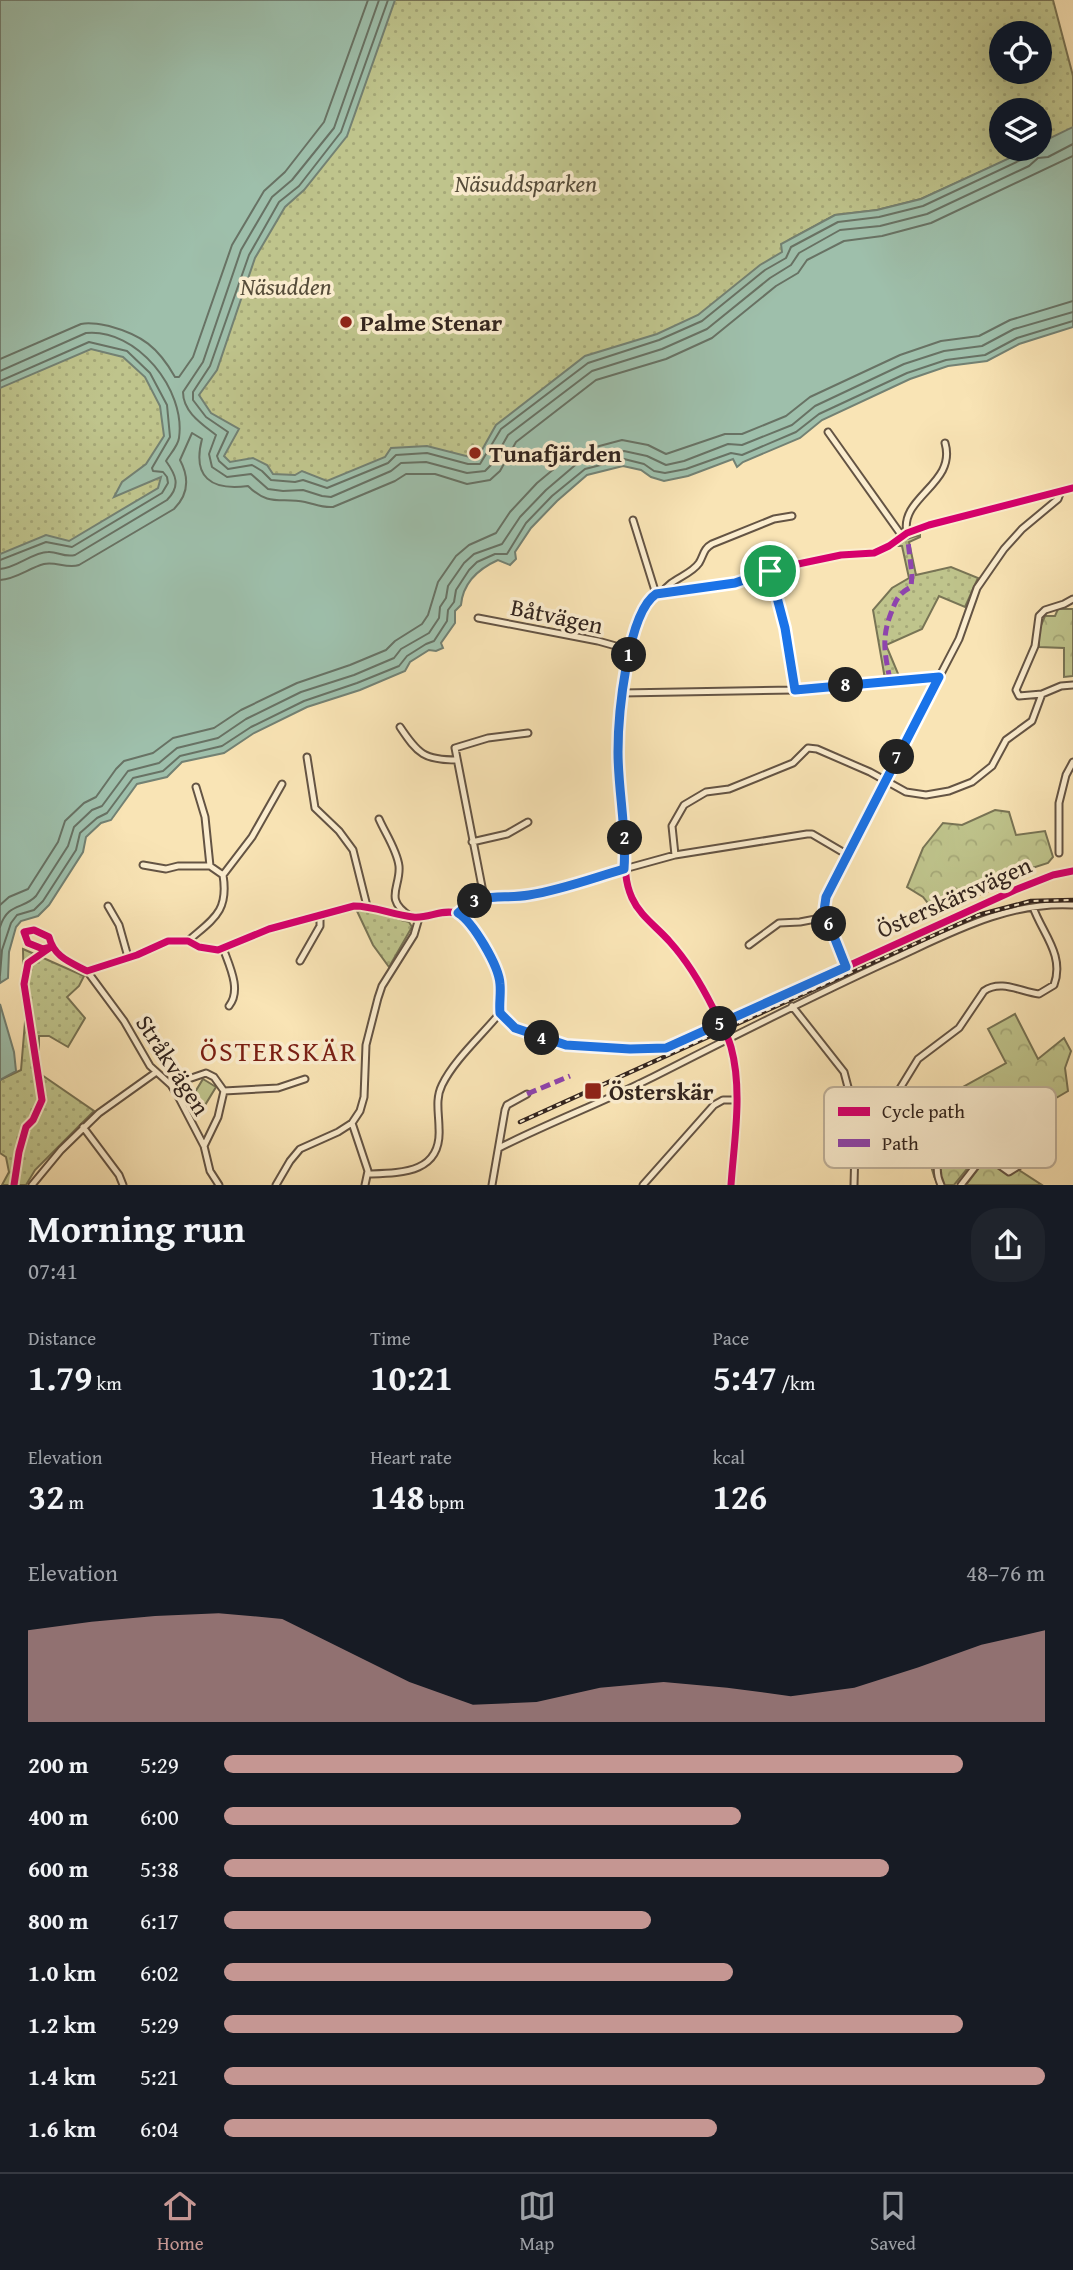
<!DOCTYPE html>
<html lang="en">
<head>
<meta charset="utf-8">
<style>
	:root { --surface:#171b24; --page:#20242c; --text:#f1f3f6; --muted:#9ea1a6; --line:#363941; --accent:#c59692 }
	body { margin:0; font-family:"Gentium Book Plus",serif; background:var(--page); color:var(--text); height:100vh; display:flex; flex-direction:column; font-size:26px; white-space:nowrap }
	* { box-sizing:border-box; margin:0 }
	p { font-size:23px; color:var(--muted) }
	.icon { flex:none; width:38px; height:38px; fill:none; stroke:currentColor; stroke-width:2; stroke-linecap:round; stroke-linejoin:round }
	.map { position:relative; height:1185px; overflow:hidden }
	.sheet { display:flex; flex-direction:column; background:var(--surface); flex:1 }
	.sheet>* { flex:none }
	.tools { position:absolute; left:989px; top:21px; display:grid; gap:14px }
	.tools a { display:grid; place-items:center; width:63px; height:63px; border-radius:50%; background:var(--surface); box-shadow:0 7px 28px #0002; font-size:35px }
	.pin { position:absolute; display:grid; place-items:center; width:60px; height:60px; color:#fff; margin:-30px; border:4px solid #fff; border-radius:50%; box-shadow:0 2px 7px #0007 }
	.km { position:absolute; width:35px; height:35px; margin:-18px; border-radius:50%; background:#222; color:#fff; font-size:19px; line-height:35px; text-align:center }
	.round { display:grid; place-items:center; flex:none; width:74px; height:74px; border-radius:28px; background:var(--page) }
	.headline { display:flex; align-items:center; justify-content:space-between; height:119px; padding:0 28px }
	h1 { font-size:38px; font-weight:700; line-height:52px }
	.metrics { display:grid; grid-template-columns:repeat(3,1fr); gap:10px; height:119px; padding:7px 28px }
	.metrics div { display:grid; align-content:center }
	.metrics b { font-size:35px; font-weight:700 }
	.metrics small { font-size:19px; font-weight:400 }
	.metrics p { font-size:19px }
	.chart { height:196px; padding:14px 28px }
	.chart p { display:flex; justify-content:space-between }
	.chart svg { width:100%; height:126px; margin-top:7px; fill:var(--accent); opacity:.7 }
	ul { padding:0 28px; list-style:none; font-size:23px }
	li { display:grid; grid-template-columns:112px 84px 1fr; align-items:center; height:52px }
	li i { height:18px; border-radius:9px; background:var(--accent) }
	.dock { display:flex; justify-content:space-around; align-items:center; height:98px; border-top:2px solid var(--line); background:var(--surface); font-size:19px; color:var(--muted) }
	.dock a { display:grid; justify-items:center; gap:4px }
	.dock .on { color:var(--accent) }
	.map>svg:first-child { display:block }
	.grass { fill:#bfc48c; stroke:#787455; stroke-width:2 }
	.forest { fill:url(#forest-crowns); stroke:#787455; stroke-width:2 }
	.park { fill:url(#park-dots); stroke:#787455; stroke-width:2; fill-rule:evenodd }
	.water { fill:#9ebfab; stroke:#738173; stroke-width:2 }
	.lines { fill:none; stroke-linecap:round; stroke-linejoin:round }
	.shore { stroke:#687264; stroke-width:2 }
	.street-casing { stroke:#645444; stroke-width:9 }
	.street { stroke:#fbedcf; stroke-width:5 }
	.rail-casing { stroke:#32241e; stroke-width:4.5 }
	.rail { stroke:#fbedcf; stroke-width:2; stroke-dasharray:5; stroke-linecap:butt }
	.quiet { stroke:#8e44ad; stroke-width:5; stroke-dasharray:10 5; stroke-linecap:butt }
	.cycleway-casing { stroke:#fbedcf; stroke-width:11 }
	.cycleway { stroke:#d6006c; stroke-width:7 }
	.route-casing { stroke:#fff; stroke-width:14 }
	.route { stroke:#1a73e8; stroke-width:9 }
	.poi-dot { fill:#8f2418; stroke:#fbedcf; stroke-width:2.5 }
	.labels { text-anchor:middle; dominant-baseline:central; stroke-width:7; stroke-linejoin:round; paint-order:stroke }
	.park-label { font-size:24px; font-style:italic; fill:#554c3a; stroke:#fbedcf }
	.poi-label { font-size:24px; font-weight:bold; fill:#32241e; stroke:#fbedcf; text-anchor:start }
	.street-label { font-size:24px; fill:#32241e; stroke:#fbedcf }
	.quarter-label { font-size:28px; letter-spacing:2px; fill:#7a1f14; stroke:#fbedcf }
	.key { fill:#fbedcf; stroke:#bfb19a; stroke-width:2 }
	.key-label { font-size:19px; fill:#32241e }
</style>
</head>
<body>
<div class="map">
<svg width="1073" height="1185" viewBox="0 0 1073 1185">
	<defs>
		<pattern id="forest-crowns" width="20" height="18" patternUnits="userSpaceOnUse" patternTransform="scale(1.75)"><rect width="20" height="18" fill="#bfc48c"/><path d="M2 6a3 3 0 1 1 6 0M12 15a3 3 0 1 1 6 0" fill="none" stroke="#a5a878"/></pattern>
		<pattern id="park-dots" width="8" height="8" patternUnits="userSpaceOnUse" patternTransform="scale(1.75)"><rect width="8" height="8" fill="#bfc48c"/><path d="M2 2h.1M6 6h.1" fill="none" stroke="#a5a878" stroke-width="1.8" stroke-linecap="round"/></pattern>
	</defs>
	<rect width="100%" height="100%" fill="#f9e4b5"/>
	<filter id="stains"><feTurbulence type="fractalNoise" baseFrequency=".00286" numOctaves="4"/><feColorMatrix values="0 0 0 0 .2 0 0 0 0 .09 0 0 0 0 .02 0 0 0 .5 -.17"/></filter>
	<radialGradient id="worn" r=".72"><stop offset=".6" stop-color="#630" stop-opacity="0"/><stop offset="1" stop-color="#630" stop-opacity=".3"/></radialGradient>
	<path class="grass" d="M 203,1079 L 216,1087 L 199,1115 L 186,1107 Z"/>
	<path class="forest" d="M 1058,609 L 1073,609 L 1073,676 L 1064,677 L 1064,648 L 1039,647 L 1039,630 L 1045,616 L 1055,616 Z
		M 995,810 L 1009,812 L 1016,835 L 1045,831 L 1053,857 L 1048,863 L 1026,870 L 994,889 L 935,912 L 923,897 L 907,887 L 923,848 L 943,823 L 962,825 Z
		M 1015,1014 L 1038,1059 L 1064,1038 L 1071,1051 L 1065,1068 L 1068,1091 L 1051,1101 L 1050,1115 L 1042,1128 L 1022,1112 L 997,1122 L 985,1147 L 954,1185 L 938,1185 C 924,1160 930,1126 932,1098 L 959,1089 L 1006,1063 L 988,1029 Z
		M 991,1152 L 1042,1185 L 966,1185 Z"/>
	<path class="park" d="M 102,0 L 1053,0 L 1073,76 L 1073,130 L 1040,145 L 1040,110 L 1001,110 L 1001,149 L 1031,149 L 921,199 L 877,210 L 835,215 L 789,240 L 830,321 L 0,729 L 0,130 ZM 1001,33 L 1040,33 L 1040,72 L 1001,72 Z
		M 920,535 L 920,537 L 909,542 L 916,575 L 951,567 L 978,578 L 965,607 L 939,596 L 922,629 L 886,645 L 899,676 L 885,679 L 873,610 L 892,588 L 909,578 L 902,546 L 897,546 L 906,539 Z
		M 367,910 L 409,922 L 412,927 L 389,967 L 373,945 L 357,911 Z
		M 23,949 L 84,976 L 79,986 L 67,997 L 85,1018 L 68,1047 L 49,1036 L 39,1036 L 39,1073 L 94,1111 L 35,1170 L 26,1185 L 2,1185 L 9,1172 L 6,1157 L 0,1153 L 0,1080 L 21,1070 L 26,1010 L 24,1002 Z"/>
	<path class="water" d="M 0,0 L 395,0 L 347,136 L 304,190 L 285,207 L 255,258 L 217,370 L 199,395 L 211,413 L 239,429 L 224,456 L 230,462 L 253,458 L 267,465 L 273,474 L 295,475 L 302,471 L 327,481 L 385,457 L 391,448 L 427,446 L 470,457 L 478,457 L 496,425 L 585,356 L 657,334 L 698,315 L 760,265 L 782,252 L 781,244 L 835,215 L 877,210 L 921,199 L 1029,149 L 1040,149 L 1040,143 L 1073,127 L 1073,327 L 1019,344 L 987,361 L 948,366 L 910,379 L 822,420 L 800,438 L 743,462 L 737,467 L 733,459 L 688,476 L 664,481 L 651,477 L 641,470 L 623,466 L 587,475 L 557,501 L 531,528 L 515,552 L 516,559 L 510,565 L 498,560 C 478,569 463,582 461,605 L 455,611 L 455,623 L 441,643 L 443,648 L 436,651 L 429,650 L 410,662 L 405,671 L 360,690 L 307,707 L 254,733 L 224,753 L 182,762 L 167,777 L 137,784 L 111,820 L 101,823 L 86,837 L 83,852 L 49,905 L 38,916 L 21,921 L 16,927 L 9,952 L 8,978 L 0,983 L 0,554 L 46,535 L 69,541 L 158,488 L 161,477 L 114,497 L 122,482 L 146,464 L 164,436 L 160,406 L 145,377 L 123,357 L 91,349 L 0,388 Z
		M 0,1004 L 14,1052 L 16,1071 L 0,1080 Z"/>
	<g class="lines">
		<path class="shore" d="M 379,0 L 334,128 L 292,180 L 272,197 L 241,250 L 203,362 L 183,392 C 183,412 202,424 216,435 L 209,454 L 212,467 L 227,477 L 251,474 L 268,489 L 283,491 L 303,490 L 322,496 L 331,497 L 391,471 L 401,463 L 426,462 L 467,473 L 485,471 L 491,465 L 508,435 L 592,371 L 662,349 L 707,329 L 770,278 L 791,265 L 799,253 L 840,230 L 880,226 L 927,214 L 1029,166 L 1038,158 L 1048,157 L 1073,144
			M 388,0 L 341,132 L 299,186 L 279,202 L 249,255 L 210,366 L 193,392 L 193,400 L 206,417 L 228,432 L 217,456 L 219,461 L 228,469 L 252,465 L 262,471 L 271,480 L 295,482 L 303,480 L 327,488 L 388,463 L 396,455 L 427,453 L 468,464 L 480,464 L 501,429 L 588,363 L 659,340 L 702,321 L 765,270 L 786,258 L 791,247 L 838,222 L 879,217 L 923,206 L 1025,158 L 1030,149
			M 0,359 L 81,324 C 91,322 99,324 109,326 C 142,335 158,347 175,377 L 179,377 L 193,357 L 232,245 L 264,191 L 285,172 L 324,122 L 368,0
			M 0,371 L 86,333 C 137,328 186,390 179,438 C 178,446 170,454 166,461 C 176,475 181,486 167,500 L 75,555 C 64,558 57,551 48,552 C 33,552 16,568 0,569
			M 0,381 L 89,342 L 127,351 L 150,373 L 167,405 L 170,437 L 152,468 L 153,471 L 163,472 L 167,477 L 168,483 L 162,493 L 72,547 L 46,542 L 0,560
			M 0,580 C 16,579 29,568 44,564 C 55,561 67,569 79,565 L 174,509 C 189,494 189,477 180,460 L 192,433 L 202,439 C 192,477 211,491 248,486 C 269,507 281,497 305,502 C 315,504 322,508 333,507 L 395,481 L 406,474 L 435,474 L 467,484 L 490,480 L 500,471 L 516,442 L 596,380 L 666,359 L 712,338 L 776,286 L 798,273 L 807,260 L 844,241 L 882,236 L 931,223 L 1073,156
			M 0,905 L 9,897 L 28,889 L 58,842 L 65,821 L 84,803 L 96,797 L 116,769 L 124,761 L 153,753 L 173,738 L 214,728 L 241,710 L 297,683 L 350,665 L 386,650 L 395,641 L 422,624 L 428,615 L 438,582 L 456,556 L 469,545 L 496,533 L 510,512 L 537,483 L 573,453 L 622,440 L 648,445 L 666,454 L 725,434 L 742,434 L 786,416 L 810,397 L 900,355 L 941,341 L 979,336 L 1010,320 L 1073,301
			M 0,927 C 8,902 23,910 36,896 L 68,846 L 74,827 L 92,810 L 102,806 L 128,771 L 159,763 L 177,748 L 218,738 L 246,719 L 301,692 L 354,675 L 394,658 L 401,649 L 429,633 L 439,618 L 440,607 L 446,598 L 448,586 L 464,563 L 474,554 L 502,544 L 520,517 L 546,490 L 580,461 L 624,451 L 647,456 L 666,465 L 684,461 L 728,444 L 742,445 L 792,425 L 815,406 L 904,364 L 944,351 L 982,346 L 1014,329 L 1073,312
			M 0,975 L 2,950 L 11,923 L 17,915 L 34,910 L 43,901 L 76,850 L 80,833 L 97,818 L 107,813 L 133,778 L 163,771 L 180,756 L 222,746 L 251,727 L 304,701 L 357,683 L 399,666 L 407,656 L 426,644 L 434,641 L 447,621 L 448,610 L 454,602 L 456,590 L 469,570 L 477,562 L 495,554 L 507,554 L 526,523 L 552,496 L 585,469 L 624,459 L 644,464 L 654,471 L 665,473 L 686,469 L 731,453 L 742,455 L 796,432 L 819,414 L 907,373 L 946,360 L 985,355 L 1017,338 L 1073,321"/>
		<defs>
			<path id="street" d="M 828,432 L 902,536
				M 633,520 L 656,594
				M 907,533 C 899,497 957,484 945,443
				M 770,571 L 785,628 L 795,690
				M 662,593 C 671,578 690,576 699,563 C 704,555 703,549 712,544 L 774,519 L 792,516
				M 478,618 L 598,641 L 630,650
				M 622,693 L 795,690 L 939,677
				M 1042,694 L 1019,696 L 1016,690 L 1035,646 L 1039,616 L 1045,610 L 1064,604 L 1073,599
				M 400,727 C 418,754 424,760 457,760
				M 307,757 L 315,808 L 339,831 L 353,850 L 367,906
				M 379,819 C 385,833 397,850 399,866 C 401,887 383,899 410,916
				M 472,842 L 507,834 L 528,822
				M 1059,853 L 1059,803 L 1066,775 L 1073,762
				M 675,855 L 672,826 L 684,805 L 706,792 L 729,789 L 793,763 L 808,748 L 817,749 L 870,772 L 906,792 L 926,795 L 949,791 L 972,782 L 992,766 L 1006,740 L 1032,721 L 1042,694 L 1061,686 L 1073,685
				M 143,865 L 166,869 L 178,866 L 210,866
				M 223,875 L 252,837 L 282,784
				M 484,897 L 455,748 L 488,738 L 528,733
				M 108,906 L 119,925 L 128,957
				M 458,913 L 466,906 L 484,897 L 530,895 L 675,855 L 807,834 L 812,834 L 846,854
				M 188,941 C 213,919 229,912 223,875 L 210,866 L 205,817 L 196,787
				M 749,945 L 779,923 L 800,922 L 826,917
				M 51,947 L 43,949 L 28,943 L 24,932 L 34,930 L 49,937 C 54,957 70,962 87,971 L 137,955 L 168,941 L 188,941 L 199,947 L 218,950 L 269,929 L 354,906 C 374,906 393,915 413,917 C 427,919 442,909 456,913 C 472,917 496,964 499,980 C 501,991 499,1002 500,1013 C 528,1053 608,1049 651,1049 L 666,1048 L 690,1038 L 1015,890 L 1053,875 L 1073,871
				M 223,948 C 229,965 242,990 229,1006
				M 300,961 L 320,926 L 320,917
				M 846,967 L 824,911 L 826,897 L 833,881 L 959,639 L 977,588 L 1004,549 L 1022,529 L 1058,499 L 1061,491
				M 87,971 L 124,1021 L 150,1066 L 171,1085 L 179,1098 L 204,1146 L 210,1171 L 219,1185
				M 792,1006 L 844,1072 L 849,1091 L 845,1119 L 860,1135
				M 171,1085 L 206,1073 L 214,1077 L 224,1091 L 218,1117 L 204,1146
				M 224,1091 L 278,1088 L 305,1079
				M 352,1123 L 368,1171 L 365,1185
				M 83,1127 L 119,1175 L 123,1185
				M 499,1148 C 548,1123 599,1104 649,1079 C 728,1039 806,999 887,962 C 947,935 1006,901 1073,905
				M 985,1155 L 1009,1172 L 1020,1165 L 1036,1143
				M 369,1174 C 402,1173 442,1173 439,1128 C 439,1114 435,1099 442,1085 C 454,1060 482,1035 500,1013
				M 32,1185 L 61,1150 L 99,1113 L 155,1073
				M 276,1185 L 290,1161 L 300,1149 L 338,1132 L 352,1123 L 360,1111 L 364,1097 L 366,1045 L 378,998 L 382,986 L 414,935 L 419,918
				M 492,1185 L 505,1110 L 507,1105 L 527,1094
				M 643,1185 L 714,1105 L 723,1100 L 736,1100
				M 731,1185 C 734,1141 743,1091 731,1047 C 727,1033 720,1021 713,1008 C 701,984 689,963 670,942 C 657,927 640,916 632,898 C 621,874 627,850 625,825 C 623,800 618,775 618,751 C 618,717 627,612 656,594 L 735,583 L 779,568 L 841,555 L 874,553 L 889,546 L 907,533 L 929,525 L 1073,488
				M 854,1185 L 855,1148 L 860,1135 L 899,1090 L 918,1059 L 959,1028 L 984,991 C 1001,979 1021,992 1039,994 L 1054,985 C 1065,955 1042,933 1033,907
				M 941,1185 C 934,1171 938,1158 943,1144
				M 961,1185 L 996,1140 L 999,1133"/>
		</defs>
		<use href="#street" class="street-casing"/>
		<use href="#street" class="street"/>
		<defs>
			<path id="rail" d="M 520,1122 L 978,915 L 1031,901 L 1073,900"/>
		</defs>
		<use href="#rail" class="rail-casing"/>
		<use href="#rail" class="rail"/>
		<path class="quiet" d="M 890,680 C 885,654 881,639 891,613 C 896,600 898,594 911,587 L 912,575 L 907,533
			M 527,1094 L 570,1076"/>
		<defs>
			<path id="cycleway" d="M 51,947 L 43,949 L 28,943 L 24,932 L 34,930 L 49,937 C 54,957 70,962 87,971 L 137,955 L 168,941 L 188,941 L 199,947 L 218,950 L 269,929 L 354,906 C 374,906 393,915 413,917 C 427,919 442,909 456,913 C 472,917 496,964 499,980 C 501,991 499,1002 500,1013 C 528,1053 608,1049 651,1049 L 666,1048 L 690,1038 L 1015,890 L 1053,875 L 1073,871
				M 14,1185 L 19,1152 L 26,1127 L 33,1120 L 42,1100 L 24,984 L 28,963 L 51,947
				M 731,1185 C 734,1141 743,1091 731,1047 C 727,1033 720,1021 713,1008 C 701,984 689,963 670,942 C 657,927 640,916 632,898 C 621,874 627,850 625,825 C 623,800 618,775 618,751 C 618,717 627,612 656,594 L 735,583 L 779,568 L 841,555 L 874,553 L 889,546 L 907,533 L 929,525 L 1073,488"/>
		</defs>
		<use href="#cycleway" class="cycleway-casing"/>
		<use href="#cycleway" class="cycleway"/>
	</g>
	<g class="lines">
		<defs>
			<path id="route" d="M 770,571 L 785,628 L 795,690 L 939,677 L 826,897 L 824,911 L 846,967 L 666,1048 L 630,1049 L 566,1045 L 515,1028 L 500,1013 C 499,1003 501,994 500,984 C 499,966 473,922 458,913 C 483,890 500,900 529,895 C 561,890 593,878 624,869 C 627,830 618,791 618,752 C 618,717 627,613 656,594 L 735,583 Z"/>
		</defs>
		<use href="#route" class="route-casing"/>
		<use href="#route" class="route"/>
	</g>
	<g class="poi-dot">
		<circle cx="346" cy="322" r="7"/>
		<circle cx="475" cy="453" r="7"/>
		<rect x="584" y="1082" width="18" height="18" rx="3.5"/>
	</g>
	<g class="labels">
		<g class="park-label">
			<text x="526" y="183">Näsuddsparken</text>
			<text x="286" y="286">Näsudden</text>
		</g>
		<g class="poi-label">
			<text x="360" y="322">Palme Stenar</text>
			<text x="489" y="453">Tunafjärden</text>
			<text x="609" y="1091">Österskär</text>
		</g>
		<g class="street-label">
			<text transform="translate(557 616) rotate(12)">Båtvägen</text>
			<text transform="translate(954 897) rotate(-24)">Österskärsvägen</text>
			<text transform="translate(173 1065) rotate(57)">Stråkvägen</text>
		</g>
		<g class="quarter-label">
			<text x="279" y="1050">ÖSTERSKÄR</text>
		</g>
	</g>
	<rect x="824" y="1087" width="232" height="81" rx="10" class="key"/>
	<rect x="838" y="1107" width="32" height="9" fill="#d6006c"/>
	<rect x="838" y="1139" width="32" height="8" fill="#8e44ad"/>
	<g class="key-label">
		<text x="882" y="1118">Cycle path</text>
		<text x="882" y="1150">Path</text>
	</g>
	<rect width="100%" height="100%" filter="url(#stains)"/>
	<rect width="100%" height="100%" fill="url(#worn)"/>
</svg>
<div class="tools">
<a><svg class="icon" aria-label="locate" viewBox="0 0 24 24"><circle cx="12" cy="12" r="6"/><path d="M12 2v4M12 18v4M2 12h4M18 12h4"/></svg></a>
<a><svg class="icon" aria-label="layers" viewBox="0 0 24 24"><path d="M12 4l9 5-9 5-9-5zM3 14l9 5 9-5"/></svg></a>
</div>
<div class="pin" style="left:770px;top:571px;background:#1e9e55"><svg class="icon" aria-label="arrive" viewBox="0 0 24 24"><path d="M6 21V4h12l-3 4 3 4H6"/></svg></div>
<b class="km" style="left:629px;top:655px">1</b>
<b class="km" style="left:625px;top:838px">2</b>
<b class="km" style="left:475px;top:901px">3</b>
<b class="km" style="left:542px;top:1038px">4</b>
<b class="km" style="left:720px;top:1024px">5</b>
<b class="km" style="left:829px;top:924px">6</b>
<b class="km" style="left:897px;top:757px">7</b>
<b class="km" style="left:846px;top:685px">8</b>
</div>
<section class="sheet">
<div class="headline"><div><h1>Morning run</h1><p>07:41</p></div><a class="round"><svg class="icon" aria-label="share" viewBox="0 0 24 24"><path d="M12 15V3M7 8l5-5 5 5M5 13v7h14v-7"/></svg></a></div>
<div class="metrics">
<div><p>Distance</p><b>1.79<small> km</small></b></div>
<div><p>Time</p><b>10:21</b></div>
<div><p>Pace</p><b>5:47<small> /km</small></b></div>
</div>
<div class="metrics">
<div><p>Elevation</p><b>32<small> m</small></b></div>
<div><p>Heart rate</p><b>148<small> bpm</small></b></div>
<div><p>kcal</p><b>126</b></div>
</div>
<div class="chart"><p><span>Elevation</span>48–76 m</p>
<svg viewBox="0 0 160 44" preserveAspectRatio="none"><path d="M0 44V12L10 9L20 7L30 6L40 8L50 19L60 30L70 38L80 37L90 32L100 30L110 32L120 35L130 32L140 25L150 17L160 12V44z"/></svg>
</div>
<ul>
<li><b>200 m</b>5:29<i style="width:90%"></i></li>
<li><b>400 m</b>6:00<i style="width:63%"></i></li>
<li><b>600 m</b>5:38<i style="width:81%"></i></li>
<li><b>800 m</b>6:17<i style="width:52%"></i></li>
<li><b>1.0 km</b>6:02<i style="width:62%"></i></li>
<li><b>1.2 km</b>5:29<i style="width:90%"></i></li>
<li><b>1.4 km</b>5:21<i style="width:100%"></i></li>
<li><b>1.6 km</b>6:04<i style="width:60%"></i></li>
</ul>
</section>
<nav class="dock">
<a class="on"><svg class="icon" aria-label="home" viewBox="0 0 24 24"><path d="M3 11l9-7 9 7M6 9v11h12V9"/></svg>Home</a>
<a><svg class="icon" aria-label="map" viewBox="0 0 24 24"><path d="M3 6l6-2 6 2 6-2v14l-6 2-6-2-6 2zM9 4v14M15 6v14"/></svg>Map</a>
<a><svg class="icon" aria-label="saved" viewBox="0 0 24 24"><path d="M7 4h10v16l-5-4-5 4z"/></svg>Saved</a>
</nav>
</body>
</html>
